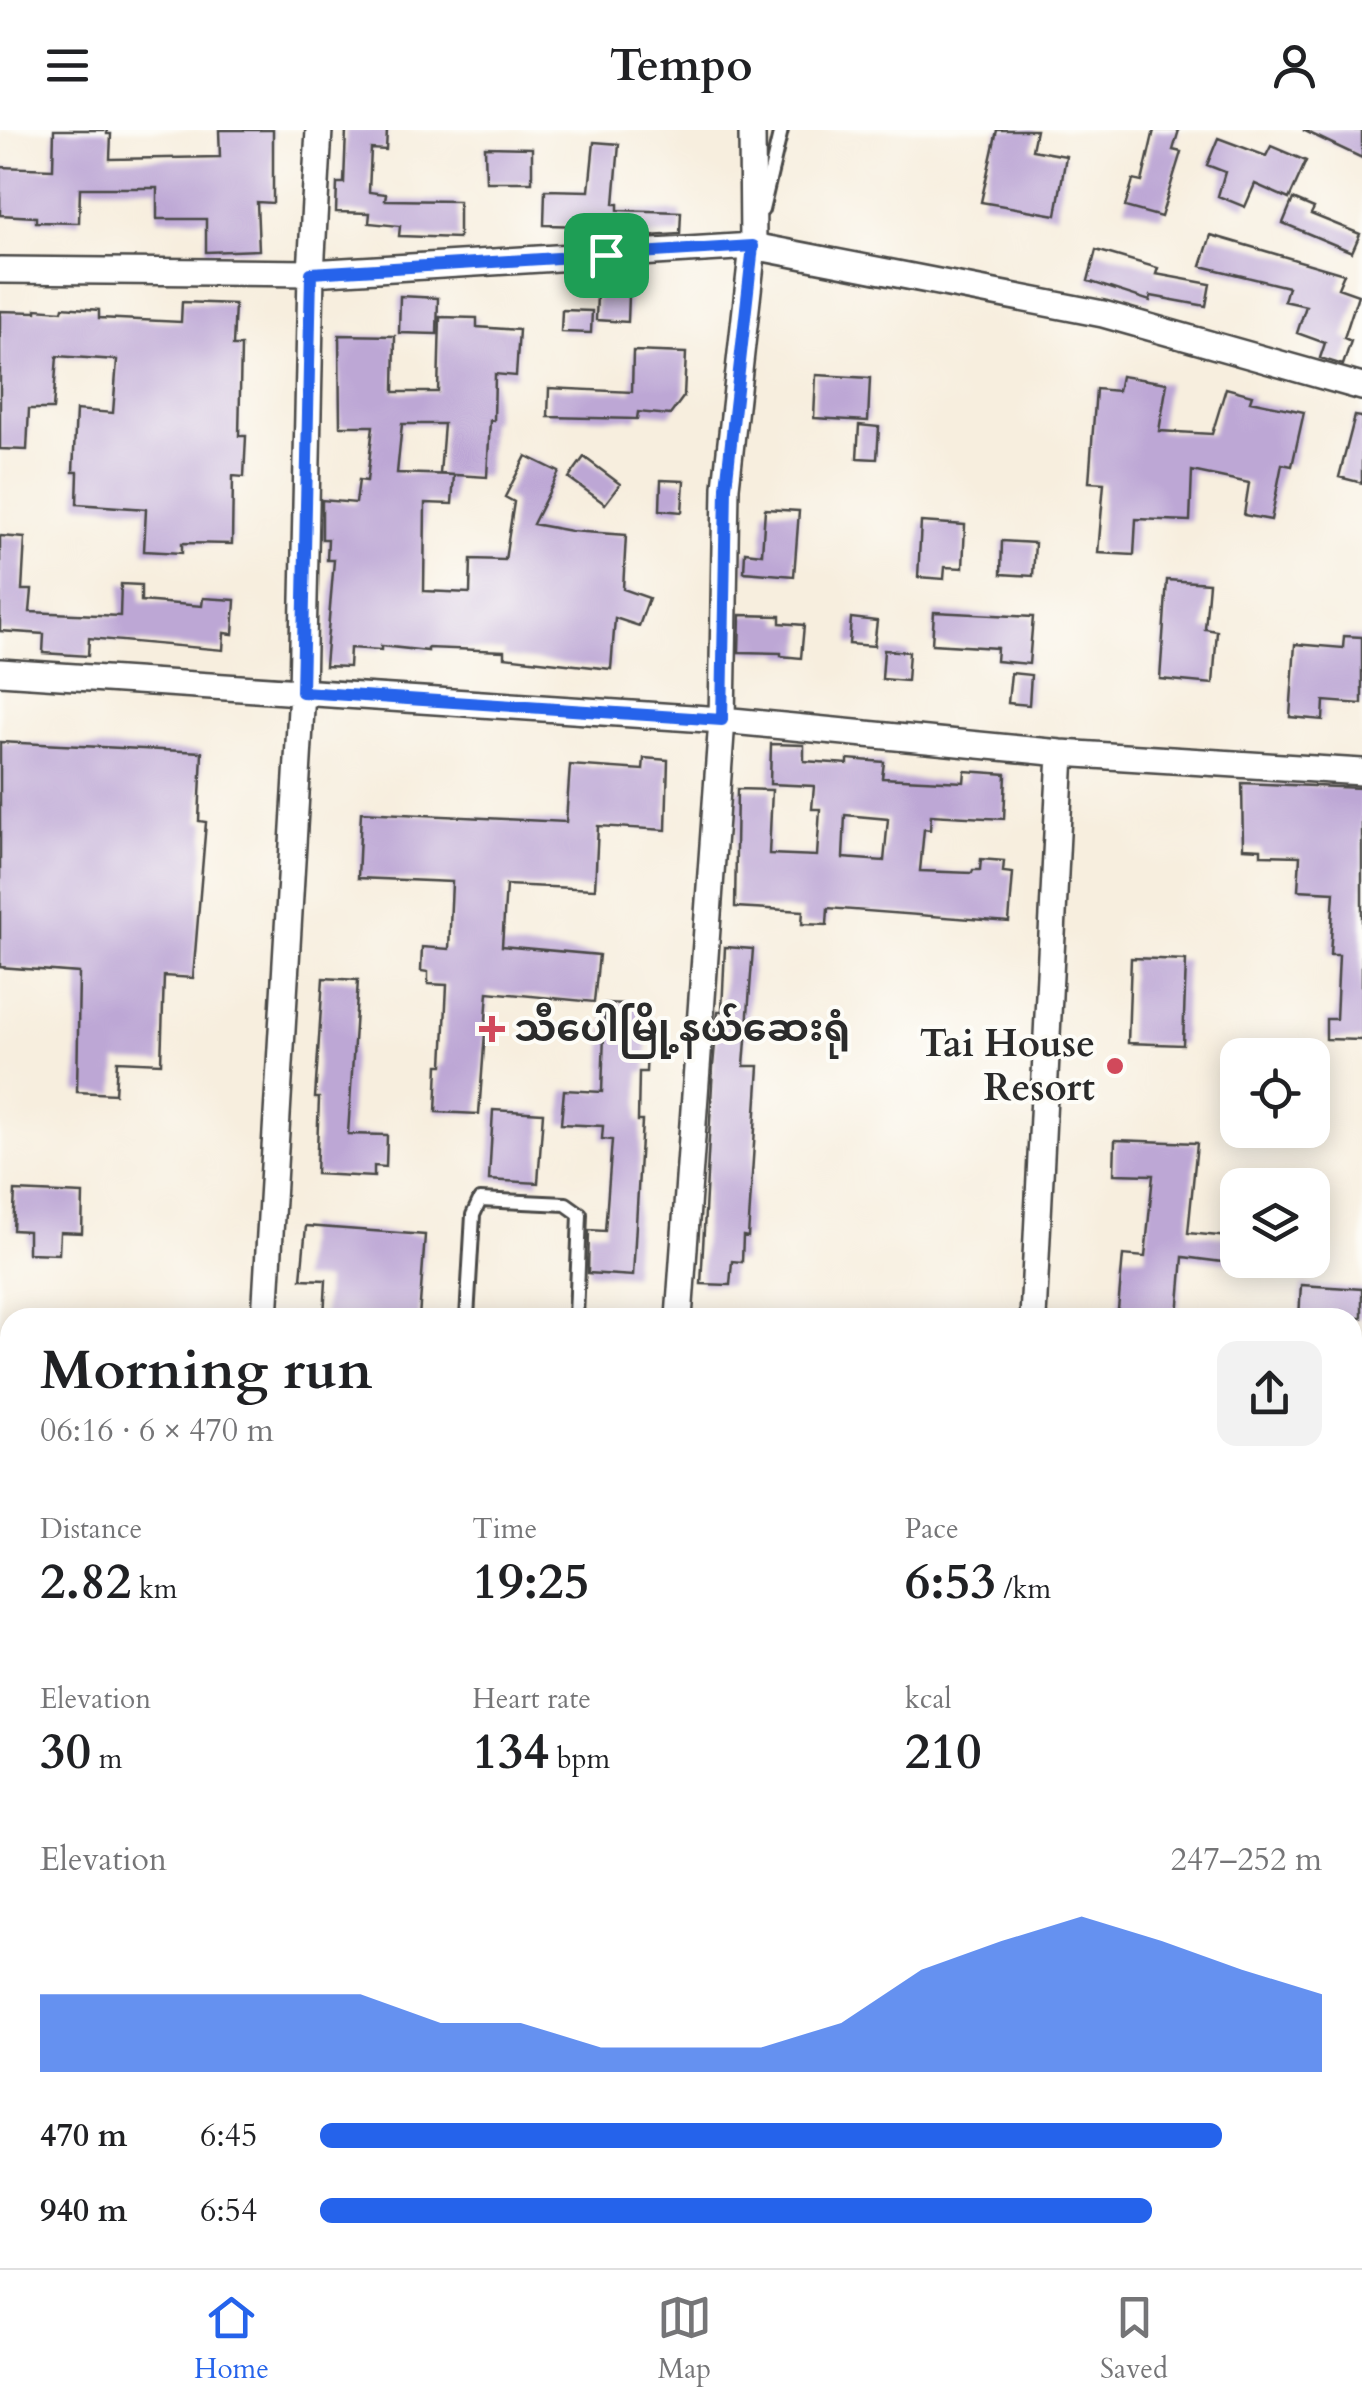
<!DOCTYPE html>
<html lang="en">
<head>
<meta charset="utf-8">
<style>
	:root { --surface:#fff; --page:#f2f2f2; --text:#202124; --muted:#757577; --line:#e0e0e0; --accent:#2563eb }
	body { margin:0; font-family:Cardo,"Noto Sans Myanmar",serif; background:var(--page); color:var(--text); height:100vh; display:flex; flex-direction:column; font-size:38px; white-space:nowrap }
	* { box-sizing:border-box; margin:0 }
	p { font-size:32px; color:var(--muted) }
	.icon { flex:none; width:55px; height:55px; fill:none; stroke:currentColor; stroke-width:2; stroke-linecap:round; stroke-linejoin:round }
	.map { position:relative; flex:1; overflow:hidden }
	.drawer { position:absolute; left:0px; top:1178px; width:1362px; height:962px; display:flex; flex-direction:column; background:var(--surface); border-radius:30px 30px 0 0; box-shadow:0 5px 25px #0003 }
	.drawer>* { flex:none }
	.controls { position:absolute; left:1220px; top:908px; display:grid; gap:20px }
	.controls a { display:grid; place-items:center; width:110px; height:110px; border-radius:20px; background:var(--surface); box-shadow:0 5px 25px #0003; font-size:50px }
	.pin { position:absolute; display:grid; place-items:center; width:85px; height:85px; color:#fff; margin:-42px; border-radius:20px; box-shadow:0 5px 15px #0006 }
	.round { display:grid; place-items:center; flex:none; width:105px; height:105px; border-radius:20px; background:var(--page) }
	.headline { display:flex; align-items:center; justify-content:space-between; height:170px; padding:0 40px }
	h1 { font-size:55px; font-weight:600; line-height:75px }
	.figures { display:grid; grid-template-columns:repeat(3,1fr); gap:15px; height:170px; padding:10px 40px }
	.figures div { display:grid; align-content:center }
	.figures b { font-size:50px; font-weight:600 }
	.figures small { font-size:28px; font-weight:400 }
	.figures p { font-size:28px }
	.chart { height:280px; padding:20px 40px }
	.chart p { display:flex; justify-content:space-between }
	.chart svg { width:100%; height:180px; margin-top:10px; fill:var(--accent); opacity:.7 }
	ul { padding:0 40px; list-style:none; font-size:32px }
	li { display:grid; grid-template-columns:160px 120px 1fr; align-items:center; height:75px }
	li i { height:25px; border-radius:12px; background:var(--accent) }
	header { display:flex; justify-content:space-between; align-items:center; height:130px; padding:0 40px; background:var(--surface); font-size:45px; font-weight:600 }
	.menu { display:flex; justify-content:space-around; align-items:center; height:140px; border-top:2px solid var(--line); background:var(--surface); font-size:28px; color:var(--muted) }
	.menu a { display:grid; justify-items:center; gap:5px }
	.menu .current { color:var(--accent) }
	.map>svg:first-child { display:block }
	.building { fill:#bda7d5; fill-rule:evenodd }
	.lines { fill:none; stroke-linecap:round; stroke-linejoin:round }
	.lane-casing { stroke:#4a4846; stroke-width:18 }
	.street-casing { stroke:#4a4846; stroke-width:30 }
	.secondary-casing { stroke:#4a4846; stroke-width:40 }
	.highway-casing { stroke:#4a4846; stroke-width:50 }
	.lane { stroke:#fff; stroke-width:12 }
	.street { stroke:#fff; stroke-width:25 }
	.secondary { stroke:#fce6c4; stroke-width:35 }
	.highway { stroke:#f7c06c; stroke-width:45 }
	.route-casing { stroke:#fff; stroke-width:20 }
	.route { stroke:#2563eb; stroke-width:12 }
	.poi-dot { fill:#d1495b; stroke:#fdfcf7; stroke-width:4 }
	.labels { text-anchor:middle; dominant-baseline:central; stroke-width:8; stroke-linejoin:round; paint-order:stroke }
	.poi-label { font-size:38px; font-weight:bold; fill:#2b2b2b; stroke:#fdfcf7; text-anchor:start }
</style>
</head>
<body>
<header><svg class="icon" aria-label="menu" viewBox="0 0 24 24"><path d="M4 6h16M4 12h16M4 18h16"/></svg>Tempo<svg class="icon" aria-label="person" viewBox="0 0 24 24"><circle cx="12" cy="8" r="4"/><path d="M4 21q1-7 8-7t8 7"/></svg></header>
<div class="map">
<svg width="1362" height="2138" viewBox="0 0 1362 2138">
	<rect width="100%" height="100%" fill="#fdfcf7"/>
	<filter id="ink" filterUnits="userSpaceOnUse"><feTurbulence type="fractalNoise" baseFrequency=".01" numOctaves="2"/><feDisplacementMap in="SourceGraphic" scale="20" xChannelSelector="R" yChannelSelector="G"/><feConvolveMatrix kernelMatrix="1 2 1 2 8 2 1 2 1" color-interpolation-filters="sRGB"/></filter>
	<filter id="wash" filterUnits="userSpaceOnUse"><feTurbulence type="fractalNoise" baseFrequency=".0048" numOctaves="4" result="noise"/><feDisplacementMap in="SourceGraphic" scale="40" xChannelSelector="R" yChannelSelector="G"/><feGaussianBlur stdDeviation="2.25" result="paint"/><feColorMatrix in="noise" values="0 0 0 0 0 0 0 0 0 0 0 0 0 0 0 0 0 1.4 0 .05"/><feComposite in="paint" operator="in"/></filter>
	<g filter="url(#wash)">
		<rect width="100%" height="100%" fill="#f7eede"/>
		<g id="blocks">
			<path class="building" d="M 54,0 L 107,0 L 107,4 L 111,4 L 110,29 L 220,27 L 219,0 L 273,0 L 273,73 L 257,72 L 259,120 L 206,122 L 206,89 L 157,89 L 157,58 L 80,58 L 79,93 L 36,92 L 36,87 L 0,85 L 0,37 L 53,39 Z
				M 346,0 L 387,0 L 386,20 L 371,19 L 369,62 L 386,64 L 385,70 L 459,71 L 459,108 L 399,106 L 400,96 L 369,93 L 370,83 L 336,82 L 337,53 L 344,53 Z
				M 997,0 L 1036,0 L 1032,20 L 1066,26 L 1056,85 L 981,72 Z
				M 1154,0 L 1179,0 L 1173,20 L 1181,22 L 1161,87 L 1125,77 L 1133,50 L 1142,52 Z
				M 1303,0 L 1362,0 L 1362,28 Z
				M 1218,8 L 1266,26 L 1271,16 L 1306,31 L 1289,69 L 1255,54 L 1245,77 L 1218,66 L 1225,42 L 1207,35 Z
				M 594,12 L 619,14 L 614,74 L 618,74 L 618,80 L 681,82 L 680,104 L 587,110 L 588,96 L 544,95 L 545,60 L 589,61 Z
				M 485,17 L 532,18 L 532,52 L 486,52 Z
				M 1293,69 L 1314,78 L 1311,84 L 1360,104 L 1352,122 L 1283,93 Z
				M 1211,105 L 1344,144 L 1338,158 L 1358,165 L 1344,208 L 1351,211 L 1343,235 L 1320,228 L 1325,213 L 1297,203 L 1306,176 L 1284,171 L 1288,157 L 1201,136 Z
				M 1096,120 L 1158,138 L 1156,144 L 1210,154 L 1206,176 L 1151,166 L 1150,171 L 1088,151 Z
				M 597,163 L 629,165 L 628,192 L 596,190 Z
				M 400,166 L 438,168 L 437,204 L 399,203 Z
				M 182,172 L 235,174 L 233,216 L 241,216 L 239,306 L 246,306 L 244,347 L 233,346 L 232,414 L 182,413 L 182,423 L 144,421 L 146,379 L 77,374 L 78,342 L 73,342 L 76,280 L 113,283 L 117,230 L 57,226 L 53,279 L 29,279 L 27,320 L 0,319 L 0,181 L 36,182 L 36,179 L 62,181 L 63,177 L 99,180 L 99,188 L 181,192 Z
				M 562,180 L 592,181 L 591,203 L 561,202 Z
				M 440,187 L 477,188 L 477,197 L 519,200 L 516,246 L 495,244 L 494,291 L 490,290 L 487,347 L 440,344 L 444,294 L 402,294 L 397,343 L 454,345 L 452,374 L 425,373 L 424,461 L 470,463 L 471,429 L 505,430 L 514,372 L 505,367 L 526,326 L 559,342 L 533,394 L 571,401 L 626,405 L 623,459 L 649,468 L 639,496 L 615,488 L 611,539 L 504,527 L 504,521 L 428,518 L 428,521 L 381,516 L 381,520 L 350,518 L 349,537 L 325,536 L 334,430 L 327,430 L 328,409 L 322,409 L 322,370 L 356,373 L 359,350 L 367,351 L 373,296 L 340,296 L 339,205 L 395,206 L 394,262 L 438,262 Z
				M 633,221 L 686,223 L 684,266 L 670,285 L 638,282 L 637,289 L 548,287 L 549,258 L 632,262 Z
				M 816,245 L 870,248 L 868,291 L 814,288 Z
				M 1121,246 L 1167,253 L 1159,301 L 1212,304 L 1226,258 L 1252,265 L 1250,271 L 1304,282 L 1292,336 L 1282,334 L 1271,390 L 1244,385 L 1249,353 L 1192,341 L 1190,391 L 1136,389 L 1134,425 L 1098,423 L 1104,353 L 1089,352 L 1096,259 L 1118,261 Z
				M 1355,286 L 1362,287 L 1362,353 L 1339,347 Z
				M 859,295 L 879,297 L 877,329 L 857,328 Z
				M 584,327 L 620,354 L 605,374 L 569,348 Z
				M 661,350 L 684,351 L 682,382 L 660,380 Z
				M 765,379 L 799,381 L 794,446 L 744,442 L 745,422 L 762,424 Z
				M 921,392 L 965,395 L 963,438 L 945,437 L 944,449 L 918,447 Z
				M 0,406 L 25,408 L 22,460 L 32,460 L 30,482 L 120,486 L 121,454 L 141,455 L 141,471 L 202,476 L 203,468 L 235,470 L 233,504 L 224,503 L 223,520 L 89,508 L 88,526 L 43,523 L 44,504 L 0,501 Z
				M 1002,411 L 1035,413 L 1033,446 L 1001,444 Z
				M 1167,450 L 1209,453 L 1205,499 L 1217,501 L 1213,554 L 1160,549 Z
				M 934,482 L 1033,487 L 1029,534 L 996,531 L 997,518 L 932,514 Z
				M 740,485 L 780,486 L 780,493 L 804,495 L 801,528 L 781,526 L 781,523 L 739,522 Z
				M 851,488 L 877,491 L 874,516 L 849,514 Z
				M 1344,506 L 1362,507 L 1362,574 L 1324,571 L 1323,590 L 1290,587 L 1295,514 L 1343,518 Z
				M 884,520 L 909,522 L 907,551 L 882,549 Z
				M 1011,543 L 1031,545 L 1029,575 L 1008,573 Z
				M 0,612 L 202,622 L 199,691 L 206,692 L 193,848 L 164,846 L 161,933 L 117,931 L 115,964 L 77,962 L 79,843 L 0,837 Z
				M 771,614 L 804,615 L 804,631 L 848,634 L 848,629 L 884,632 L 882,648 L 964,652 L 965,641 L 1006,644 L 1004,689 L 931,685 L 930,700 L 924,699 L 920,741 L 972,743 L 973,740 L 980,740 L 981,729 L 1004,731 L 1003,742 L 1013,743 L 1009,792 L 828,778 L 827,795 L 802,794 L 803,781 L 735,777 L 737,659 L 772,660 L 769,724 L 817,726 L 820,679 L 812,679 L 814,656 L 770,654 ZM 845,685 L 888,689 L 884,731 L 843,728 Z
				M 644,628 L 668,630 L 666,700 L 598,696 L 595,759 L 506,755 L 502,816 L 599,825 L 594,872 L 488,862 L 479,984 L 436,982 L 438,935 L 443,935 L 447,855 L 428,854 L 428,842 L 421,841 L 422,817 L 449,819 L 452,752 L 358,748 L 361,682 L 566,692 L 570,635 L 643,640 Z
				M 1242,653 L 1362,658 L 1362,910 L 1326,909 L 1326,889 L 1336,889 L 1339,825 L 1330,825 L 1334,762 L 1298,760 L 1300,726 L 1261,725 L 1261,719 L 1243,718 Z
				M 725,817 L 753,819 L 744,936 L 759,936 L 748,1107 L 743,1106 L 742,1132 L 732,1131 L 730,1155 L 701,1154 L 713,936 L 718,881 L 722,881 Z
				M 1131,828 L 1186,830 L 1183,915 L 1128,913 Z
				M 323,848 L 358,850 L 348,1004 L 387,1005 L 386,1037 L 374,1036 L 374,1047 L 316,1044 L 319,968 L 315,968 Z
				M 605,873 L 649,875 L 646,942 L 639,942 L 638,991 L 642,991 L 633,1146 L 588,1143 L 589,1100 L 605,1101 L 612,1010 L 602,1009 L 603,996 L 561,994 L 564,960 L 602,962 Z
				M 493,980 L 543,983 L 538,1053 L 489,1050 Z
				M 1115,1010 L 1197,1013 L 1188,1103 L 1238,1108 L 1238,1134 L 1183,1127 L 1178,1185 L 1138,1188 L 1138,1182 L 1118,1180 L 1123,1125 L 1145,1127 L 1153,1045 L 1114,1044 Z
				M 15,1061 L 83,1064 L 82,1103 L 60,1102 L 59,1124 L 28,1123 L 28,1101 L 13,1100 Z
				M 306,1096 L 425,1105 L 419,1188 L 324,1188 L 326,1150 L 301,1149 Z
				M 1301,1155 L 1362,1159 L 1362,1188 L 1299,1188 Z"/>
		</g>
	</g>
	<g filter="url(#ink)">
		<use href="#blocks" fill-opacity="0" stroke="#4a4846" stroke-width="2.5"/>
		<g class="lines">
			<defs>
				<path id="lane" d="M 762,80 L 781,0
					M 467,1188 L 473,1085 L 480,1070 L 566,1074 L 580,1084 L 576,1188"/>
				<path id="street" d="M 0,140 L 311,143 L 753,116 L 1103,184 L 1362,257
					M 0,542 L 722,590 L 1061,623 L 1362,642
					M 265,1188 L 302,562 L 311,143 L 319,0
					M 679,1188 L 722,590 L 726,357 L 753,116 L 752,0
					M 1033,1188 L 1061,623
					M 0,2019 L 10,2019
					M 1352,2106 L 1362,2107
					M 217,2138 L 217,2130"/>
				<path id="secondary" d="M 630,2138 L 631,2130"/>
				<path id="highway" d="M 0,1255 L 10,1256
					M 1352,1352 L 1362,1352"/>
			</defs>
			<use href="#lane" class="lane-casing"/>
			<use href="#street" class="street-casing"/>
			<use href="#secondary" class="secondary-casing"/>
			<use href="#highway" class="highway-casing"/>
			<use href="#lane" class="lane"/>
			<use href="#street" class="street"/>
			<use href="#secondary" class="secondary"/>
			<use href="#highway" class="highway"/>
		</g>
	</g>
	<g class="lines" filter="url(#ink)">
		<defs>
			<path id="route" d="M 753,116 L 726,357 L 722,590 L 302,562 L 311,143 Z"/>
		</defs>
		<use href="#route" class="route-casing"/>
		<use href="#route" class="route"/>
	</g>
	<g class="poi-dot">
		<path d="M487 884h10v10h10v10h-10v10h-10v-10h-10v-10h10z"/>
		<circle cx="1115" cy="936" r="10"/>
	</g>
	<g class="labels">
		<g class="poi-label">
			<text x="514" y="899">သီပေါမြို့နယ်ဆေးရုံ</text>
			<text x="1095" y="914" text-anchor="end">Tai House<tspan x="1095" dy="44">Resort</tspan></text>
		</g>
	</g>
</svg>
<div class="controls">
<a><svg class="icon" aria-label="locate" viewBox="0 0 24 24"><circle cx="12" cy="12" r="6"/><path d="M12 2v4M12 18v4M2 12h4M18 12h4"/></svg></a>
<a><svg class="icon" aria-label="layers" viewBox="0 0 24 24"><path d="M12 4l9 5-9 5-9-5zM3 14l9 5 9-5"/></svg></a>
</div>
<div class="pin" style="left:606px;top:125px;background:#1e9e55"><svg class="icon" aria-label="arrive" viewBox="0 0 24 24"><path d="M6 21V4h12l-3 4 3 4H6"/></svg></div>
<section class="drawer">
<div class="headline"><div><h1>Morning run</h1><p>06:16 · 6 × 470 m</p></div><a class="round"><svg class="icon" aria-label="share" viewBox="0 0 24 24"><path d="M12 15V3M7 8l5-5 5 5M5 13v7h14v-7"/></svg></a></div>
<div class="figures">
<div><p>Distance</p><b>2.82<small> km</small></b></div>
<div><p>Time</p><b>19:25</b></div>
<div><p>Pace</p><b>6:53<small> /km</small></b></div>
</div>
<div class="figures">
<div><p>Elevation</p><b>30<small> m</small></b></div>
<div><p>Heart rate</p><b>134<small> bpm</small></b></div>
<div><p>kcal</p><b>210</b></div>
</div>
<div class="chart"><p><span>Elevation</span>247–252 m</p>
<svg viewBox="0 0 160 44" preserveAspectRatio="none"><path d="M0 44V25L10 25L20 25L30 25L40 25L50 32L60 32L70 38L80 38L90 38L100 32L110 19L120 12L130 6L140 12L150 19L160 25V44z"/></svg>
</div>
<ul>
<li><b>470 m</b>6:45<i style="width:90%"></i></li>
<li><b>940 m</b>6:54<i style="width:83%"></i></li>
</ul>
</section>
</div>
<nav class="menu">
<a class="current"><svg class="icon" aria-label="home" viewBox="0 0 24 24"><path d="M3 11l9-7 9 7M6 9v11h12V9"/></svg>Home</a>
<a><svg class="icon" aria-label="map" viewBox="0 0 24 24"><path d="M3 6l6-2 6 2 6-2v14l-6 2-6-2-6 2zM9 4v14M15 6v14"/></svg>Map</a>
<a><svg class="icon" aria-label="saved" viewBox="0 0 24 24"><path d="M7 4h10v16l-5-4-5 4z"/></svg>Saved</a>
</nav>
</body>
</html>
